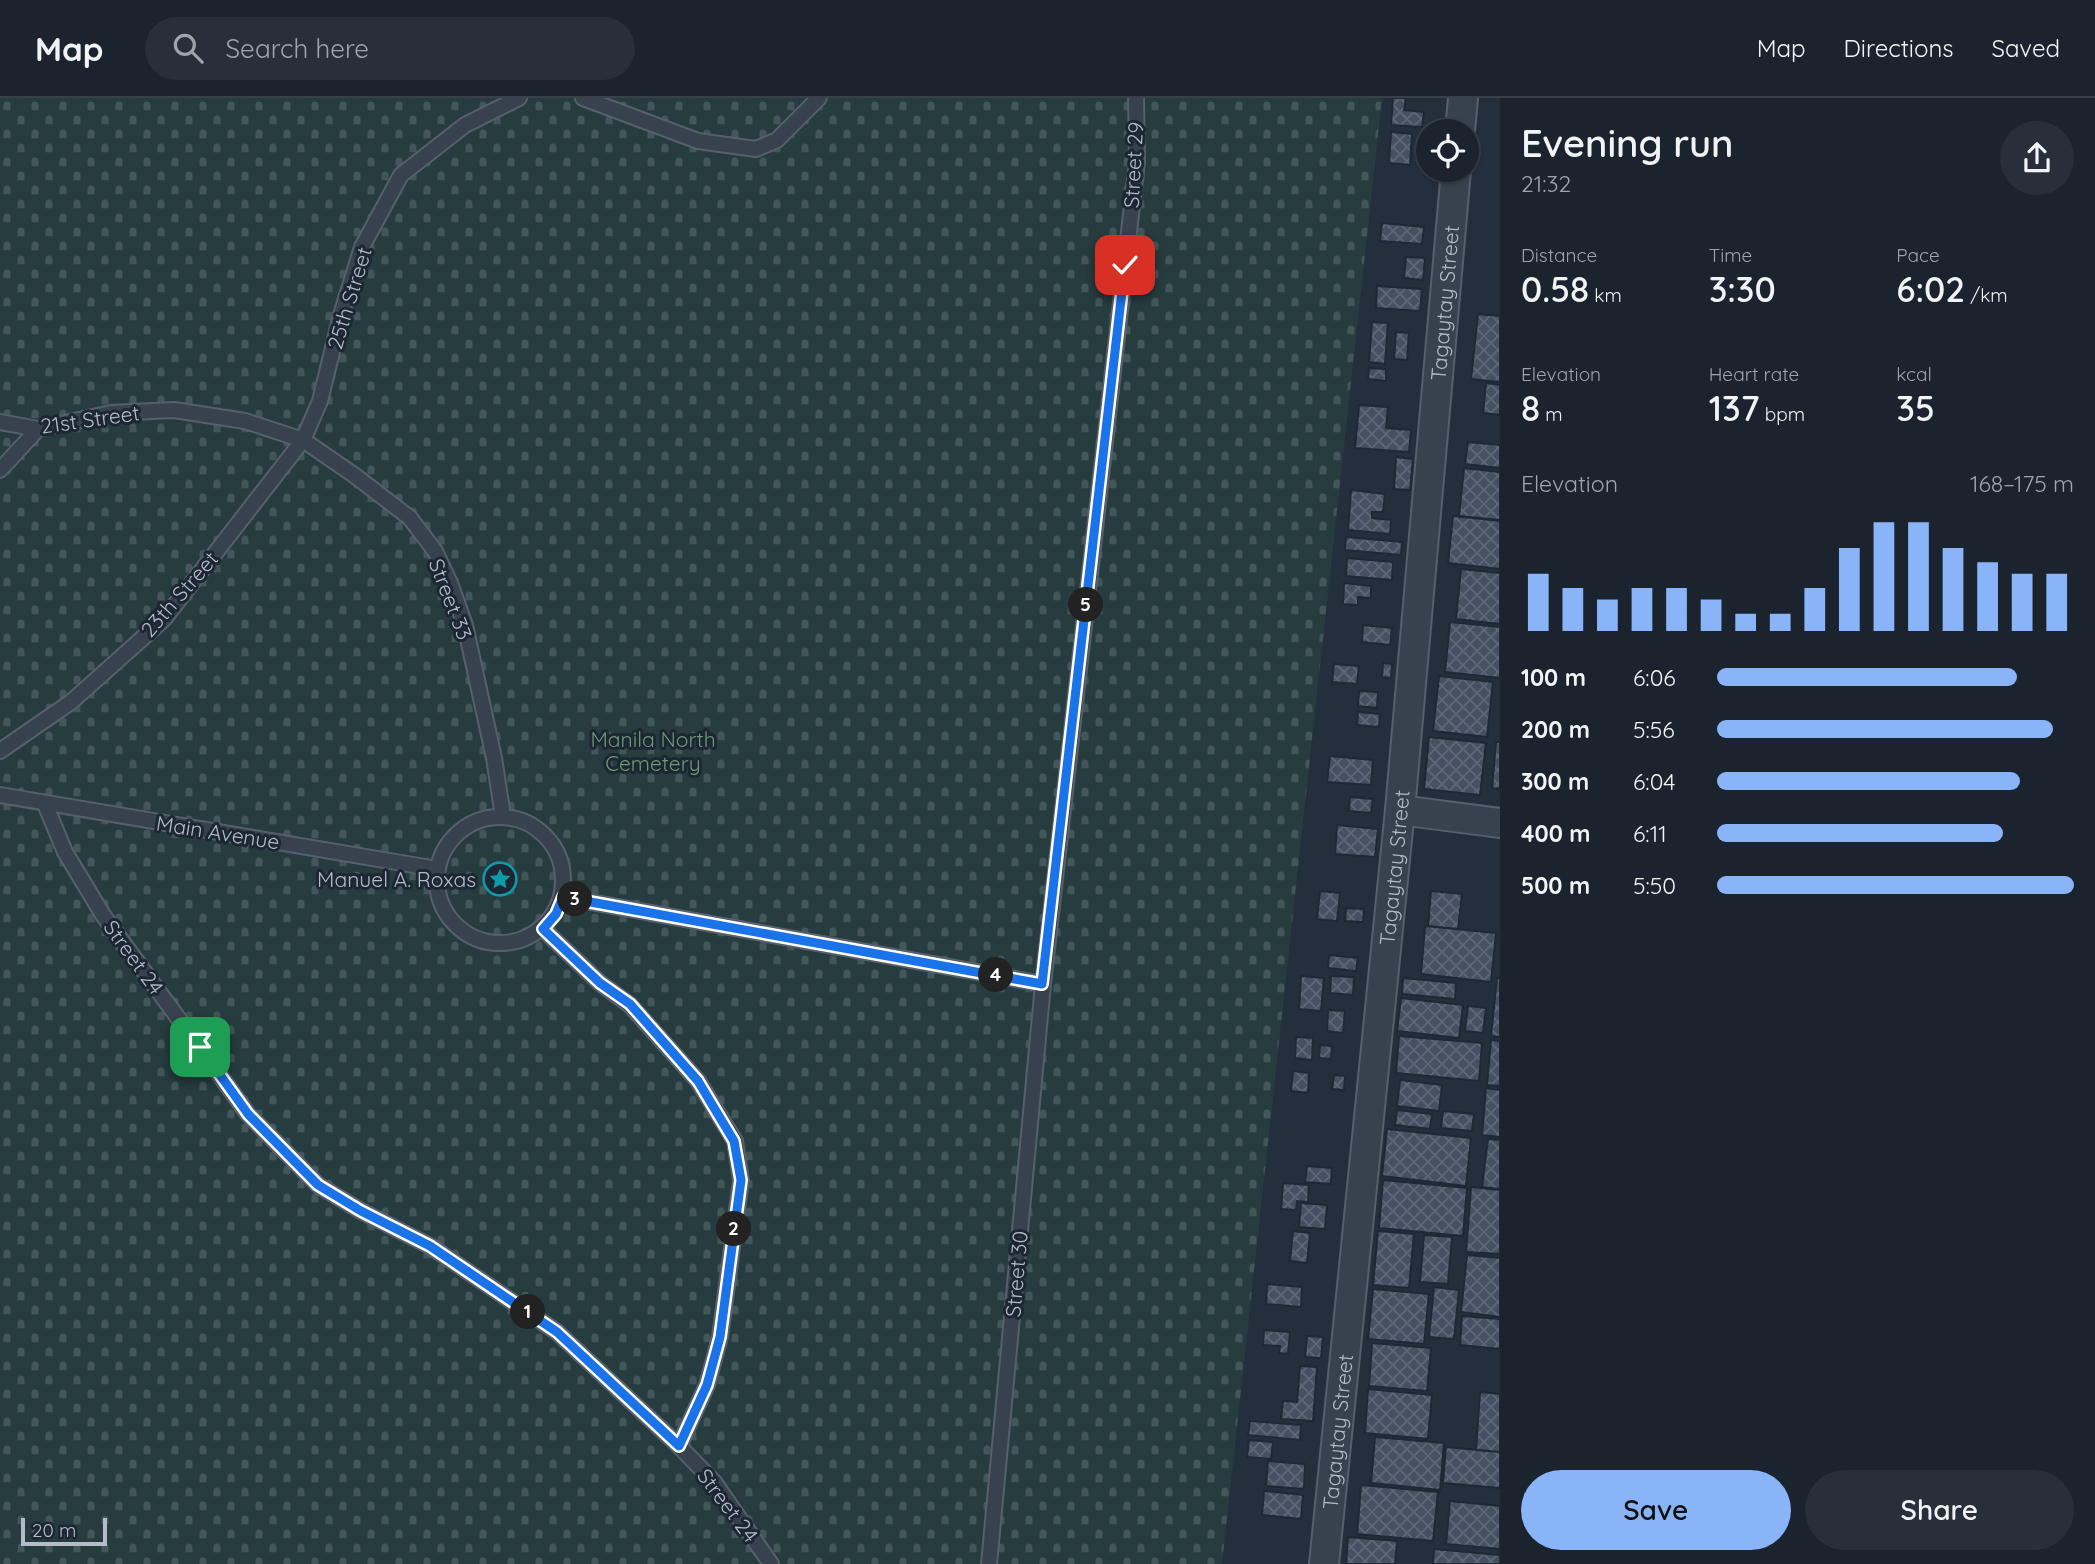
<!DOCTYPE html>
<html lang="en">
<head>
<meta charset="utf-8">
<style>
	:root { --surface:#1b232e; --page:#282f3a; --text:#f1f3f6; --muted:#a0a4aa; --line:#39404a; --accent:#8ab4f8 }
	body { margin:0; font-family:Quicksand,sans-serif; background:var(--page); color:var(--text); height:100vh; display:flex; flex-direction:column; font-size:26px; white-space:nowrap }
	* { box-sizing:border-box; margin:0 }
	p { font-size:23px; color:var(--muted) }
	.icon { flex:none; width:38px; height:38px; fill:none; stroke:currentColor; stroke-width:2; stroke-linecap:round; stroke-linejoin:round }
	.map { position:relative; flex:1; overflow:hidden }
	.sheet { display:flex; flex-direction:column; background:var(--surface); width:595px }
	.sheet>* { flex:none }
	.buttons { position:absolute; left:1416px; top:21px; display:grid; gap:14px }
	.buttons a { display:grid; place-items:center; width:63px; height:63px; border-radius:50%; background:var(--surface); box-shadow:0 2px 5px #0004,0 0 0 2px var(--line); font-size:35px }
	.scale { position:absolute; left:21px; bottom:18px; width:86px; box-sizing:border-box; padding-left:7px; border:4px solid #b4bcc9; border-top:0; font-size:19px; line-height:24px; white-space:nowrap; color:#b4bcc9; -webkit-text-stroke:5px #1d2633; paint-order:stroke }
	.pin { position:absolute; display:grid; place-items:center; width:60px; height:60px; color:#fff; margin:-30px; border-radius:14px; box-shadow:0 4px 10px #0006 }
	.km { position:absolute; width:35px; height:35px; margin:-18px; border-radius:50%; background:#222; color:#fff; font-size:19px; line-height:35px; text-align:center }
	.round { display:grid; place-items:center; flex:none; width:74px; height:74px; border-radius:37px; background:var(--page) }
	.head { display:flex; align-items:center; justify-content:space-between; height:119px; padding:0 21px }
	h1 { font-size:38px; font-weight:600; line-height:52px }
	.metrics { display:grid; grid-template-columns:repeat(3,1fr); gap:10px; height:119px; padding:7px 21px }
	.metrics div { display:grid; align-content:center }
	.metrics b { font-size:35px; font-weight:600 }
	.metrics small { font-size:19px; font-weight:400 }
	.metrics p { font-size:19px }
	.chart { height:196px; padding:14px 21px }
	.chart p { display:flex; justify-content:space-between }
	.chart svg { width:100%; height:126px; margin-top:7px; stroke:var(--accent); stroke-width:6 }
	.button { display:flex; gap:14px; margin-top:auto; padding:14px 21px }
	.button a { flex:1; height:80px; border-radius:42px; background:var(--accent); color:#111; font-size:28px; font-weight:600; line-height:80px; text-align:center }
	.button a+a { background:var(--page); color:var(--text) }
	ul { padding:0 21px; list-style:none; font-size:23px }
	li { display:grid; grid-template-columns:112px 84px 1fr; align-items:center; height:52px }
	li i { height:18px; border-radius:9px; background:var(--accent) }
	header { display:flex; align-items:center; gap:42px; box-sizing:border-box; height:98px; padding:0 35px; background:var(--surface); border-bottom:2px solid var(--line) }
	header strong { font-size:33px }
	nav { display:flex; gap:38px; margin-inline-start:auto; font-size:24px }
	.search { width:490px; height:63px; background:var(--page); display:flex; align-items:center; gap:18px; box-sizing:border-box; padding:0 24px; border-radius:38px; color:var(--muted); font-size:26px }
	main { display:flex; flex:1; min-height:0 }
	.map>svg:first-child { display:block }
	.cemetery { fill:url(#cemetery-stones) }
	.building { fill:url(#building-cross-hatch); stroke:#1f2835; stroke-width:2 }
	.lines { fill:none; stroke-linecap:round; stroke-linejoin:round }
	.service-casing { stroke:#565f6c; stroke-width:18 }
	.minor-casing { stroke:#565f6c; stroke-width:32 }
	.service { stroke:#38414e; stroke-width:14 }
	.minor { stroke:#38414e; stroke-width:28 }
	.route-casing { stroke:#fff; stroke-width:14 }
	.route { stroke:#1a73e8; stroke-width:9 }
	.labels { text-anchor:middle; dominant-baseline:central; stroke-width:6; stroke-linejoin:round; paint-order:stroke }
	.street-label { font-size:21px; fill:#b4bcc9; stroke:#1d2633 }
	.park-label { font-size:21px; fill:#6b9a76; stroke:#1d2633 }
	.poi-label { font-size:21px; fill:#b4bcc9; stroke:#1d2633; text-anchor:end }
</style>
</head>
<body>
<header>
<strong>Map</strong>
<div class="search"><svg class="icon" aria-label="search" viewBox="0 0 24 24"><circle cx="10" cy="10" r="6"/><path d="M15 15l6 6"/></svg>Search here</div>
<nav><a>Map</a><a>Directions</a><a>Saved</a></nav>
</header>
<main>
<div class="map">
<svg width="1500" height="1466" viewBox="0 0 1500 1466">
	<defs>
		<pattern id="cemetery-stones" width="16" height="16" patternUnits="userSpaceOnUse" patternTransform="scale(1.75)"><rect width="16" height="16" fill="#263c3f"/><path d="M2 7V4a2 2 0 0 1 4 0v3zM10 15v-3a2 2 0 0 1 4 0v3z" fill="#435659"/></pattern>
		<pattern id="building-cross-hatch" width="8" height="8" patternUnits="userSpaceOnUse" patternTransform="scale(1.75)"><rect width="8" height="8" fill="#455162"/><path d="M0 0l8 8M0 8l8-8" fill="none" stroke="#5d6877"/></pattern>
	</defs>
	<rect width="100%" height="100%" fill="#242f3e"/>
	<path class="cemetery" d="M 0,0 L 1382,0 L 1222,1466 L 0,1466 Z"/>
	<path class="building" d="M 1393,0 L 1406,0 L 1404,12 L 1424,14 L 1422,29 L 1391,27 Z
		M 1391,34 L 1412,36 L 1410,67 L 1389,65 Z
		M 1420,36 L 1428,36 L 1428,57 L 1419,56 Z
		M 1382,125 L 1424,129 L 1422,146 L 1380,143 Z
		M 1406,159 L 1425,160 L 1423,182 L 1404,180 Z
		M 1377,188 L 1422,191 L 1420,213 L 1376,210 Z
		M 1478,216 L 1500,218 L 1500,284 L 1471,281 Z
		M 1372,224 L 1388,225 L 1385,266 L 1369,264 Z
		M 1396,234 L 1409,235 L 1407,262 L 1394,261 Z
		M 1369,270 L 1386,271 L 1386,283 L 1368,281 Z
		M 1486,285 L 1500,287 L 1500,317 L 1483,315 Z
		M 1359,307 L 1388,309 L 1386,330 L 1411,332 L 1409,354 L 1355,350 Z
		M 1468,344 L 1500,347 L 1500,370 L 1465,366 Z
		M 1396,359 L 1413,361 L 1410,392 L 1394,391 Z
		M 1464,370 L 1500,374 L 1500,422 L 1459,418 Z
		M 1351,392 L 1385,396 L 1383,414 L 1372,414 L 1372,420 L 1391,422 L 1390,436 L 1348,432 Z
		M 1453,418 L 1500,423 L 1500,471 L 1448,465 Z
		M 1346,439 L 1402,444 L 1401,457 L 1345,452 Z
		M 1347,460 L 1393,464 L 1392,482 L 1346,478 Z
		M 1461,471 L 1500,475 L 1500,526 L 1456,521 Z
		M 1344,485 L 1371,488 L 1371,500 L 1358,499 L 1358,507 L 1343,506 Z
		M 1450,524 L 1500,529 L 1500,580 L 1445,574 Z
		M 1363,527 L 1392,530 L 1390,547 L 1362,544 Z
		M 1383,565 L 1392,566 L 1391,580 L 1382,579 Z
		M 1334,566 L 1359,568 L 1357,586 L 1332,584 Z
		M 1439,578 L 1493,584 L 1487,639 L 1433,633 Z
		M 1359,593 L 1378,594 L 1377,610 L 1358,608 Z
		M 1358,614 L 1380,616 L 1379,629 L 1357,627 Z
		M 1429,639 L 1486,645 L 1480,697 L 1424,691 Z
		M 1496,644 L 1500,644 L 1500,691 L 1492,690 Z
		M 1330,658 L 1373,662 L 1371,687 L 1327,684 Z
		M 1350,699 L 1373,701 L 1371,715 L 1349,713 Z
		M 1337,727 L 1378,731 L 1375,759 L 1335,756 Z
		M 1320,793 L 1340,795 L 1337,823 L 1317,821 Z
		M 1431,793 L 1462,796 L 1458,831 L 1428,828 Z
		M 1346,810 L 1364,811 L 1363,824 L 1345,823 Z
		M 1425,828 L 1496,835 L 1491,884 L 1421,876 Z
		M 1329,857 L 1358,860 L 1356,873 L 1328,870 Z
		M 1301,878 L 1324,880 L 1321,913 L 1299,911 Z
		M 1331,878 L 1354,879 L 1353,897 L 1330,895 Z
		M 1403,880 L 1456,885 L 1455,901 L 1402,896 Z
		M 1497,880 L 1500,881 L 1500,939 L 1491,938 Z
		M 1401,900 L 1463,907 L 1459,940 L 1397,933 Z
		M 1468,908 L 1486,910 L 1483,935 L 1465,933 Z
		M 1328,912 L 1345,913 L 1343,935 L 1327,933 Z
		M 1399,938 L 1482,945 L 1479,983 L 1396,975 Z
		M 1296,939 L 1313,940 L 1312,962 L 1295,960 Z
		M 1491,942 L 1500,943 L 1500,988 L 1487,987 Z
		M 1320,947 L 1332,948 L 1331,961 L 1319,960 Z
		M 1293,973 L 1309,975 L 1308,995 L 1291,993 Z
		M 1334,977 L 1345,978 L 1344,992 L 1332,991 Z
		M 1400,982 L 1442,987 L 1439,1013 L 1397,1008 Z
		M 1486,990 L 1500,992 L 1500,1039 L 1482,1037 Z
		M 1397,1012 L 1432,1016 L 1430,1031 L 1395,1027 Z
		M 1443,1013 L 1474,1016 L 1472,1033 L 1441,1030 Z
		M 1387,1031 L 1471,1040 L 1466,1088 L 1382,1078 Z
		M 1488,1041 L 1500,1042 L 1500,1091 L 1482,1089 Z
		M 1307,1068 L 1332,1070 L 1331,1086 L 1305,1084 Z
		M 1383,1082 L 1467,1090 L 1463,1138 L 1379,1130 Z
		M 1283,1085 L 1309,1087 L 1308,1104 L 1297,1103 L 1296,1112 L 1281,1111 Z
		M 1471,1089 L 1500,1092 L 1500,1156 L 1466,1154 Z
		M 1301,1105 L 1327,1107 L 1325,1131 L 1299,1129 Z
		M 1293,1133 L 1310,1135 L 1307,1165 L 1290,1163 Z
		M 1378,1133 L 1414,1136 L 1409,1190 L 1373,1187 Z
		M 1424,1137 L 1452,1139 L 1448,1186 L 1420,1184 Z
		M 1467,1157 L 1500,1160 L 1500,1219 L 1461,1214 Z
		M 1267,1186 L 1302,1189 L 1301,1209 L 1266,1206 Z
		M 1434,1189 L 1459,1192 L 1454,1241 L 1429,1239 Z
		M 1373,1191 L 1429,1196 L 1424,1246 L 1368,1241 Z
		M 1462,1218 L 1500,1221 L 1500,1251 L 1460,1247 Z
		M 1264,1232 L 1290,1234 L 1288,1256 L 1279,1255 L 1280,1248 L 1263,1247 Z
		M 1307,1238 L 1323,1239 L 1321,1260 L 1305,1259 Z
		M 1372,1245 L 1431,1250 L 1427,1293 L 1369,1288 Z
		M 1300,1268 L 1317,1269 L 1313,1323 L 1281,1321 L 1283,1303 L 1297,1304 Z
		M 1368,1291 L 1432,1297 L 1428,1341 L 1365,1335 Z
		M 1480,1294 L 1500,1296 L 1500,1354 L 1476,1352 Z
		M 1250,1323 L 1301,1327 L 1300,1342 L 1248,1337 Z
		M 1375,1339 L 1444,1345 L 1440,1392 L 1371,1385 Z
		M 1249,1342 L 1273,1344 L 1271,1361 L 1247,1359 Z
		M 1446,1349 L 1500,1354 L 1500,1390 L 1443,1385 Z
		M 1268,1363 L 1305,1366 L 1304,1391 L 1266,1388 Z
		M 1361,1387 L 1438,1394 L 1433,1443 L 1357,1436 Z
		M 1264,1393 L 1303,1397 L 1301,1421 L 1262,1417 Z
		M 1450,1403 L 1500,1408 L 1500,1451 L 1446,1446 Z
		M 1348,1439 L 1397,1443 L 1395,1466 L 1346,1466 Z
		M 1434,1451 L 1500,1457 L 1500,1466 L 1433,1466 Z"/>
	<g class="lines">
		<defs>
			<path id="service" d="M 583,0 L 698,43 L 756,51 L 777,42 L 819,0
				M 0,324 L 38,331 L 111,315 L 174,312 L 245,323 L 303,342 L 354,377 L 410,420 L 435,453 L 450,485 L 465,527 L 494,660 L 503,718
				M 0,372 L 38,331
				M 0,653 L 71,604 L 164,521 L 303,342 L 320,303 L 341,217 L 362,149 L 401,77 L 465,27 L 519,0
				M 0,697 L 437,771
				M 45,706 L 65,754 L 103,817 L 248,1016 L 318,1087 L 361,1113 L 430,1148 L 557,1234 L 679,1348 L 714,1384 L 771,1466
				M437 782a63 63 0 1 1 126 0a63 63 0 1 1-126 0Z
				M 563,799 L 1043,886
				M 543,831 L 600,885 L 630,907 L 698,983 L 735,1043 L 741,1082 L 720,1239 L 707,1287 L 679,1348
				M 989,1466 L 1043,886 L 1137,64 L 1136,0"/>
			<g id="minor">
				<path d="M 1460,33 L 1463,0"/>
				<path d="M 1400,712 L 1500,725"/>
				<path id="s1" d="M 1324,1466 L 1400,712 L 1456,72"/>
			</g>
		</defs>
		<use href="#service" class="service-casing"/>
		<use href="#minor" class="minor-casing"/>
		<use href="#service" class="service"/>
		<use href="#minor" class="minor"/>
	</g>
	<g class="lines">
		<defs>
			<path id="route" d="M 200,949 L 248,1016 L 318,1087 L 361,1113 L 430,1148 L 557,1234 L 679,1348 L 707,1287 L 720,1239 L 741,1082 L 734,1043 L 698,983 L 630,906 L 600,885 L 543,831 L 556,816 L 563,799 L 1042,886 L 1125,167"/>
		</defs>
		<use href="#route" class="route-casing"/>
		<use href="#route" class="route"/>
	</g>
	<defs>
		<symbol id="sight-ring" viewBox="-11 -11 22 22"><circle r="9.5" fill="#1d2633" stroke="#0f9aa8" stroke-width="1.5"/><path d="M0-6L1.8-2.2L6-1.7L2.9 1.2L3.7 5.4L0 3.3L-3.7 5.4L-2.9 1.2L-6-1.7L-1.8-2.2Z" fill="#0f9aa8"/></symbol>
	</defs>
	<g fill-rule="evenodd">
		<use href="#sight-ring" x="481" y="762" width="38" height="38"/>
	</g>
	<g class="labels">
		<g class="street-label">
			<text transform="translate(1133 67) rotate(-87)">Street 29</text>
			<text transform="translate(349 200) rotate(-73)">25th Street</text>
			<text stroke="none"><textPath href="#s1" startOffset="1267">Tagaytay Street</textPath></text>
			<text transform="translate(90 321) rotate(-8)">21st Street</text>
			<text transform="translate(179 496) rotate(-49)">23th Street</text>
			<text transform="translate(451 501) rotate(69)">Street 33</text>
			<text transform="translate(218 734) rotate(9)">Main Avenue</text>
			<text stroke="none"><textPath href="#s1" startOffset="700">Tagaytay Street</textPath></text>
			<text transform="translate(134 859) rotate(54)">Street 24</text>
			<text transform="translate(1016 1176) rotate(-85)">Street 30</text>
			<text stroke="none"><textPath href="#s1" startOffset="133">Tagaytay Street</textPath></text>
			<text transform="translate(728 1407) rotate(53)">Street 24</text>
		</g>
		<g class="park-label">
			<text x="653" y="641">Manila North<tspan x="653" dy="24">Cemetery</tspan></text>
		</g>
		<g class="poi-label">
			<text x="476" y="781">Manuel A. Roxas</text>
		</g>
	</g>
</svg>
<div class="buttons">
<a><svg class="icon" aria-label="locate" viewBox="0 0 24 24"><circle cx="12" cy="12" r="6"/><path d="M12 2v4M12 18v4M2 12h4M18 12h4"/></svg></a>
</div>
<div class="scale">20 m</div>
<div class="pin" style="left:200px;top:949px;background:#1e9e55"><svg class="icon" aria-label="arrive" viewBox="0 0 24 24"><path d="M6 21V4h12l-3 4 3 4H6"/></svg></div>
<div class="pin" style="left:1125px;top:167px;background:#d93025"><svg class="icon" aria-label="check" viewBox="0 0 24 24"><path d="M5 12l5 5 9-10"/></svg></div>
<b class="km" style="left:528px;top:1214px">1</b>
<b class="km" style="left:734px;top:1131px">2</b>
<b class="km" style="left:575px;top:801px">3</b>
<b class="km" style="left:996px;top:877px">4</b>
<b class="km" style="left:1086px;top:507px">5</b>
</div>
<section class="sheet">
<div class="head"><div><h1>Evening run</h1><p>21:32</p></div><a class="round"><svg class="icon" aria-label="share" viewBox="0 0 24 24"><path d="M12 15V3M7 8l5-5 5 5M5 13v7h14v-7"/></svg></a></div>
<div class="metrics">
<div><p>Distance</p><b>0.58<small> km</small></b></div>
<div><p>Time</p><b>3:30</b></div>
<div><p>Pace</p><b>6:02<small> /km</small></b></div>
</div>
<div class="metrics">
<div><p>Elevation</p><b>8<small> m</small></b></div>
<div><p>Heart rate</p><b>137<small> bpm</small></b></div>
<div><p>kcal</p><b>35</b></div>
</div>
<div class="chart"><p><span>Elevation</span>168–175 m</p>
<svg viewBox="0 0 160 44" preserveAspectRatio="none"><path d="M5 44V24M15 44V29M25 44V33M35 44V29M45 44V29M55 44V33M65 44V38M75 44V38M85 44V29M95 44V15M105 44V6M115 44V6M125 44V15M135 44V20M145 44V24M155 44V24"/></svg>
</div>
<ul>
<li><b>100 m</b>6:06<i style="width:84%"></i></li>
<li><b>200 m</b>5:56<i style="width:94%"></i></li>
<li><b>300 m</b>6:04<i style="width:85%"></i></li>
<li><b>400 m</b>6:11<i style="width:80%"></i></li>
<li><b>500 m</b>5:50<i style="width:100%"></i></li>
</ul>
<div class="button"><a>Save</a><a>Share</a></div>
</section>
</main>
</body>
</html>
